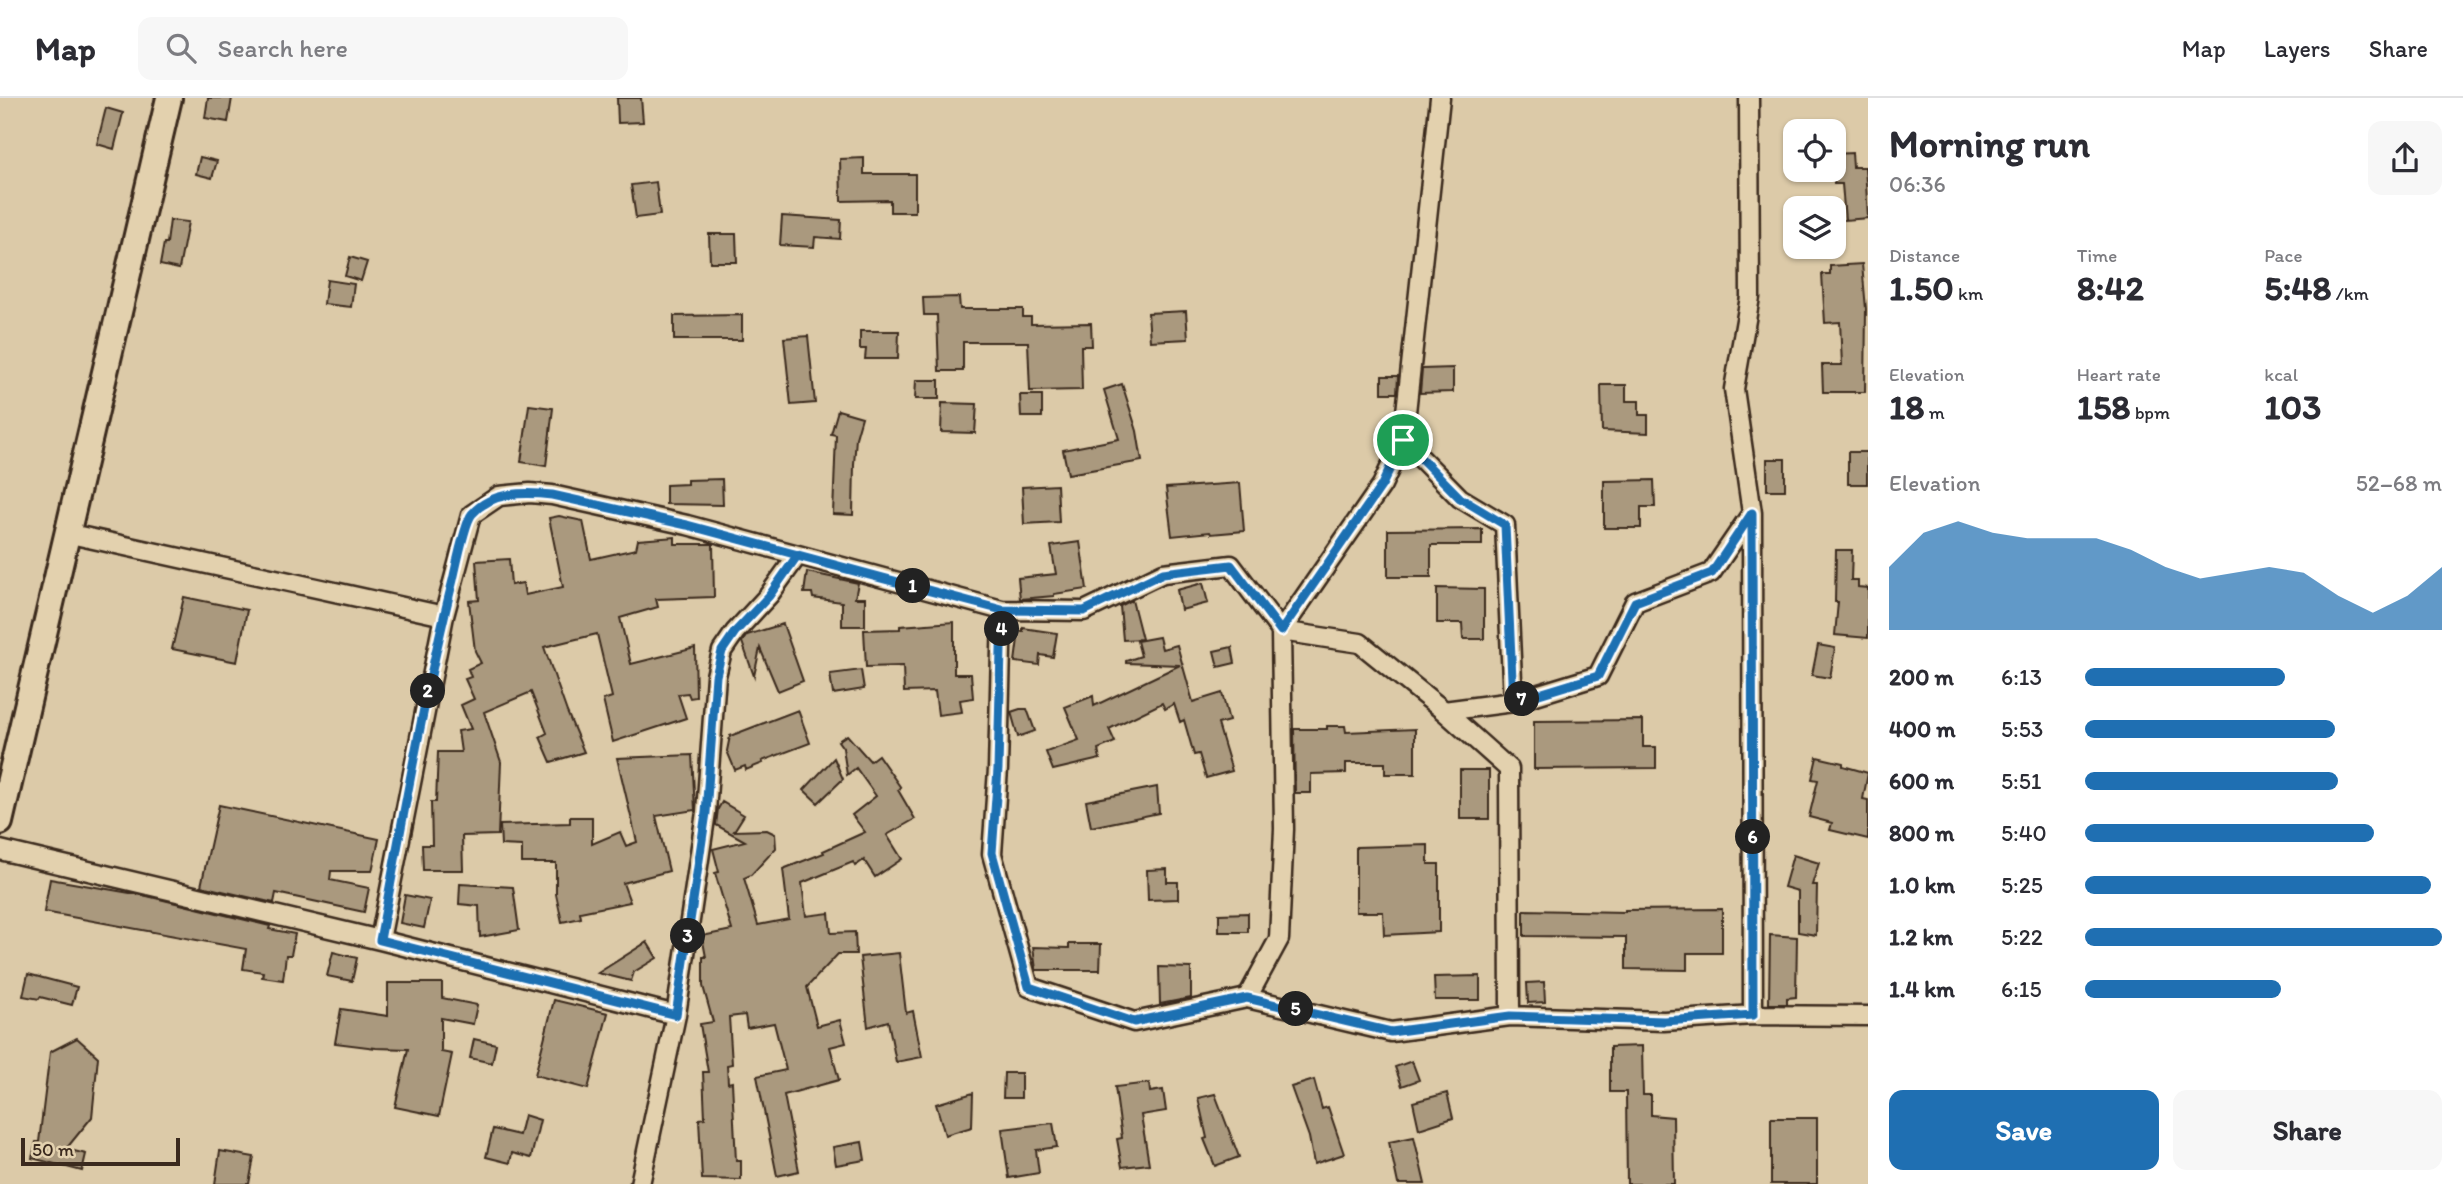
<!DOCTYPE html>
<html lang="en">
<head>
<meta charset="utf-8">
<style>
	:root { --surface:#fff; --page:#f7f7f7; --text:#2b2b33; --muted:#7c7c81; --line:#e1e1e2; --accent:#1f6fb2 }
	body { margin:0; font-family:Itim,sans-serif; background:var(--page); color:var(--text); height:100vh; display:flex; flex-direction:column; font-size:26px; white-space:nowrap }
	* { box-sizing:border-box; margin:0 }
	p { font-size:23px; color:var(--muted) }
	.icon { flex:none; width:38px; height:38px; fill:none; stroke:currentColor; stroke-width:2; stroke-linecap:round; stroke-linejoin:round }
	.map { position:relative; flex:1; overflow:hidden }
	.panel { display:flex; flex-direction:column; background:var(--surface); width:595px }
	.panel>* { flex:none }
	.buttons { position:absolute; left:1783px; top:21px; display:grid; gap:14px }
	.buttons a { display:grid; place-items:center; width:63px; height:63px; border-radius:14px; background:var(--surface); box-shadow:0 2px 5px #0004; font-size:35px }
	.scale { position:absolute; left:21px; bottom:18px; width:159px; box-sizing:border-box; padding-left:7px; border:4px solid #3b2a1e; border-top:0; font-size:19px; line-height:24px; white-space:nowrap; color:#3b2a1e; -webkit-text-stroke:5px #e3d1ae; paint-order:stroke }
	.pin { position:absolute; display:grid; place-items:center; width:60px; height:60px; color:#fff; margin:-30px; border:4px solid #fff; border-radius:50%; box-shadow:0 2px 7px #0007 }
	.km { position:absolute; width:35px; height:35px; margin:-18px; border-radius:50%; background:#222; color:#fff; font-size:19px; line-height:35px; text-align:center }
	.round { display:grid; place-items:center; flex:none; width:74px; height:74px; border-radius:14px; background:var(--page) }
	.headline { display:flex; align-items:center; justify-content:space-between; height:119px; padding:0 21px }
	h1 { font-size:38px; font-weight:700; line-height:52px }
	.stats { display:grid; grid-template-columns:repeat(3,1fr); gap:10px; height:119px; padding:7px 21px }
	.stats div { display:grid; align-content:center }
	.stats b { font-size:35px; font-weight:700 }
	.stats small { font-size:19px; font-weight:400 }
	.stats p { font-size:19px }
	.chart { height:196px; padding:14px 21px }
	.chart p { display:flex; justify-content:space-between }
	.chart svg { width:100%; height:126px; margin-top:7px; fill:var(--accent); opacity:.7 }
	.cta { display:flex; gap:14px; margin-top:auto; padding:14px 21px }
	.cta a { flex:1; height:80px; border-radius:14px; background:var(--accent); color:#fff; font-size:28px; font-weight:700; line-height:80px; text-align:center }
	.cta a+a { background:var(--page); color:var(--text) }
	ul { padding:0 21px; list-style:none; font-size:23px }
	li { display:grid; grid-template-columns:112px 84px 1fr; align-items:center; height:52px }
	li i { height:18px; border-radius:9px; background:var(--accent) }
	header { display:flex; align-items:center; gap:42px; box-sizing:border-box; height:98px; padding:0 35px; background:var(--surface); border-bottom:2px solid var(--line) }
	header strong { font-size:33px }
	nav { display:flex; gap:38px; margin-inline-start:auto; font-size:24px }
	.search { width:490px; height:63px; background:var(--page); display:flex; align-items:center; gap:18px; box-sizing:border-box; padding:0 24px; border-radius:14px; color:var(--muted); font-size:26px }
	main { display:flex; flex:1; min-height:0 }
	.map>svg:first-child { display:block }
	.building { fill:#aa997e; stroke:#3b2a1e; stroke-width:2 }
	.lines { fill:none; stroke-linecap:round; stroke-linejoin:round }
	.minor-casing { stroke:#3b2a1e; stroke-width:23 }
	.secondary-casing { stroke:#3b2a1e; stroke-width:30 }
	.minor { stroke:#e3d1ae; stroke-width:18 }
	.secondary { stroke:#e3d1ae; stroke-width:24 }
	.route-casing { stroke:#fff; stroke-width:14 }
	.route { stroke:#1f6fb2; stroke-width:9 }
</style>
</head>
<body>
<header>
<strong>Map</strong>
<div class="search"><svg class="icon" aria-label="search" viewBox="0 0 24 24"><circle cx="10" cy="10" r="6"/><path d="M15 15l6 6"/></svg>Search here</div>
<nav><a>Map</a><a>Layers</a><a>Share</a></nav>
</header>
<main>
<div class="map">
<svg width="1868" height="1086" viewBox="0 0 1868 1086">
	<rect width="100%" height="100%" fill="#dccaa8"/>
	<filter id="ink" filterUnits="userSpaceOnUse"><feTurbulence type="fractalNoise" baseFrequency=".0143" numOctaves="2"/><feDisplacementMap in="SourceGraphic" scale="14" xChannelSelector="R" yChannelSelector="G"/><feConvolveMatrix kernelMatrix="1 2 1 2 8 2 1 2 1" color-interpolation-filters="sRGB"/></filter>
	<g filter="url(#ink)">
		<path class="building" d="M 208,0 L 232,0 L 228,24 L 205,20 Z
			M 617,0 L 641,0 L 643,24 L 618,25 Z
			M 106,10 L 123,15 L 114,51 L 97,46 Z
			M 1852,55 L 1853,69 L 1865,69 L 1868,120 L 1845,122 L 1842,86 L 1834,86 L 1834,56 Z
			M 200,59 L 217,63 L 212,80 L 196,76 Z
			M 864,60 L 864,76 L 915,76 L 915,114 L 890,114 L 890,102 L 841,103 L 840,61 Z
			M 656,84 L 660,117 L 636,120 L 631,87 Z
			M 782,118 L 841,122 L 840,141 L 815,139 L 814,149 L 780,147 Z
			M 170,122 L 188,124 L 179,171 L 160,167 L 164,145 L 167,145 Z
			M 709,136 L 736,136 L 737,164 L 710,164 Z
			M 350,159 L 367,164 L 361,183 L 345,178 Z
			M 1862,166 L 1866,211 L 1865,294 L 1823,294 L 1822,267 L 1842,267 L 1840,224 L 1825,225 L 1822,176 L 1830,176 L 1830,168 Z
			M 327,182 L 354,186 L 351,209 L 324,206 Z
			M 959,199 L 960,211 L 1023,211 L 1023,219 L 1031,219 L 1031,226 L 1091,225 L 1092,248 L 1081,248 L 1082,292 L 1030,293 L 1028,244 L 963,244 L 963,273 L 939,273 L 937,217 L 924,217 L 923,200 Z
			M 1186,213 L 1188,241 L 1150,243 L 1148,215 Z
			M 742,217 L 742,242 L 674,242 L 674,218 Z
			M 860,233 L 899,233 L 898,261 L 865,261 L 866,251 L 860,251 Z
			M 808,238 L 815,305 L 791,307 L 784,240 Z
			M 1453,270 L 1453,294 L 1420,295 L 1422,271 Z
			M 1382,278 L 1398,278 L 1397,295 L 1382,295 Z
			M 916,282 L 939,282 L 939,301 L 915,301 Z
			M 1122,286 L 1137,333 L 1142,363 L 1068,376 L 1063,352 L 1119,341 L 1104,292 Z
			M 1601,287 L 1626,287 L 1626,303 L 1639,303 L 1639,317 L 1648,317 L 1648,335 L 1602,333 Z
			M 1020,297 L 1042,297 L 1042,319 L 1021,319 Z
			M 942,305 L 977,306 L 975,335 L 941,334 Z
			M 529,307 L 553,310 L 546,368 L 521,364 Z
			M 838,312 L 862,319 L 856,340 L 854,366 L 853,417 L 833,416 L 836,337 L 831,336 Z
			M 1848,354 L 1867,354 L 1867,386 L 1848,386 Z
			M 1767,361 L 1785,361 L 1785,392 L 1767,392 Z
			M 722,381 L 723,407 L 666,406 L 666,387 L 687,386 L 687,382 Z
			M 1654,382 L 1655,409 L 1641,409 L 1641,430 L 1604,430 L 1604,383 Z
			M 1240,385 L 1244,433 L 1211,436 L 1210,434 L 1172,438 L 1166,390 Z
			M 1057,387 L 1059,424 L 1024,426 L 1022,389 Z
			M 559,418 L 583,423 L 591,461 L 636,451 L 638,442 L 675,439 L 675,446 L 713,446 L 714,499 L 656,501 L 658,509 L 620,520 L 631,566 L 695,550 L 696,599 L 690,600 L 688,595 L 678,596 L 686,620 L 613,644 L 603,602 L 612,599 L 597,536 L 544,549 L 567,614 L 584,654 L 551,664 L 540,639 L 547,635 L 531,594 L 484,614 L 501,664 L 498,737 L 462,738 L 463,772 L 423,772 L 422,747 L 432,747 L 431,704 L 436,704 L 438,654 L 461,654 L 458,633 L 471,631 L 461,607 L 474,601 L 465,581 L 471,579 L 468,571 L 481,565 L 475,553 L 469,503 L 479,502 L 476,463 L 509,461 L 511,487 L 523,485 L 525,497 L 563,489 L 549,420 Z
			M 1482,431 L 1482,447 L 1431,447 L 1431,479 L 1388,479 L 1388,432 Z
			M 1080,444 L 1087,491 L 1054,496 L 1054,498 L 1020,501 L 1018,480 L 1056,476 L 1051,448 Z
			M 1836,452 L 1852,452 L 1851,482 L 1858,482 L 1858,489 L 1868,490 L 1868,540 L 1835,537 L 1838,504 L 1835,504 Z
			M 807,474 L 858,485 L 855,500 L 865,500 L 865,528 L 842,528 L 842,504 L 813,500 L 812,495 L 804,495 Z
			M 1203,485 L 1208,505 L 1181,512 L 1177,492 Z
			M 1437,490 L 1484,491 L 1484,541 L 1463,541 L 1462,525 L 1437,525 Z
			M 184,499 L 247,512 L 237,564 L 172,551 Z
			M 1132,502 L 1142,541 L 1123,542 L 1120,508 Z
			M 954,524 L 954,576 L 971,576 L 973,600 L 960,602 L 962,614 L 938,617 L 935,593 L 904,594 L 903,568 L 866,569 L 864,532 L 900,531 L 900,528 Z
			M 783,526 L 803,583 L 778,593 L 760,550 L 754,578 L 742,544 L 747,537 Z
			M 1023,530 L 1057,535 L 1053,559 L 1040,557 L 1039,567 L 1015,564 L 1019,533 L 1023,533 Z
			M 1159,539 L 1162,551 L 1177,547 L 1193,604 L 1222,595 L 1229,623 L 1218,626 L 1232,673 L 1206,680 L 1199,656 L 1194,657 L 1184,622 L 1180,624 L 1174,606 L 1165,611 L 1162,605 L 1109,631 L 1115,644 L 1098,651 L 1100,661 L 1053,672 L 1046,654 L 1079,642 L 1065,609 L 1093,598 L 1094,608 L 1180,567 L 1126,565 L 1126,563 L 1141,558 L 1137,543 Z
			M 1818,547 L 1835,550 L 1830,580 L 1812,577 Z
			M 1232,549 L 1235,565 L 1218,569 L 1214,553 Z
			M 861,572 L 864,591 L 833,596 L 830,576 Z
			M 1020,611 L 1027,611 L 1035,633 L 1018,639 L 1011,614 Z
			M 798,612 L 810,645 L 762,663 L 763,665 L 746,672 L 745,668 L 735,672 L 727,653 L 730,638 Z
			M 1643,622 L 1643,649 L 1656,649 L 1656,670 L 1534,671 L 1534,623 Z
			M 1327,628 L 1345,628 L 1346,634 L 1415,631 L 1415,676 L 1385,676 L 1385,665 L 1346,665 L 1346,675 L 1311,676 L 1311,695 L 1295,695 L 1294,631 L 1327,631 Z
			M 847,637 L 870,663 L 878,657 L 901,690 L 898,692 L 915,721 L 887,737 L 902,761 L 875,779 L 864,762 L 855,768 L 853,764 L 802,785 L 806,818 L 829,815 L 831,835 L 855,834 L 856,856 L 838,856 L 807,889 L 817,928 L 840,922 L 846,945 L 830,949 L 839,982 L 784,997 L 799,1073 L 777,1078 L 757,978 L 786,972 L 774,925 L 747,930 L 745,917 L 729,919 L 732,966 L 727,967 L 728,985 L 732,984 L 736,1063 L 741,1063 L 741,1082 L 702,1081 L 699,1021 L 705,1020 L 703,974 L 708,974 L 700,926 L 713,924 L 703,888 L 703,859 L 706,859 L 702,838 L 732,832 L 715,775 L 719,774 L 713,751 L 745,743 L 716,727 L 718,711 L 722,704 L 744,717 L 734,733 L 767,732 L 775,736 L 776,750 L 751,777 L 744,780 L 758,827 L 789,821 L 783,771 L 824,755 L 823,753 L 865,734 L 852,717 L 876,698 L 856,670 L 847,677 L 843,650 L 838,643 Z
			M 692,657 L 695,712 L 656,718 L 669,773 L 623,785 L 630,804 L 580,814 L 581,820 L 562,824 L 556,796 L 556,765 L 522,765 L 522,748 L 501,747 L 500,727 L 570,725 L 570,719 L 592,719 L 592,746 L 620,734 L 626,748 L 637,744 L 617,660 Z
			M 1817,659 L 1843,665 L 1843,668 L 1868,675 L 1863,701 L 1868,702 L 1868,741 L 1830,732 L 1832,725 L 1809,719 L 1818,682 L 1812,681 Z
			M 834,660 L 843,681 L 818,705 L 804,692 Z
			M 1460,672 L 1489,672 L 1489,721 L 1460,721 Z
			M 1157,689 L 1159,715 L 1091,729 L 1086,703 Z
			M 219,707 L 379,741 L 372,773 L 331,773 L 330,782 L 369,790 L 364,814 L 276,795 L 274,805 L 201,788 Z
			M 1428,747 L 1428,766 L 1439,766 L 1439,834 L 1384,837 L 1383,814 L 1356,814 L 1356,749 Z
			M 1793,757 L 1819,765 L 1812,787 L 1817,787 L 1816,837 L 1798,834 L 1798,793 L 1784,789 Z
			M 1167,771 L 1167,784 L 1178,784 L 1178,801 L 1148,802 L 1147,772 Z
			M 50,781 L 147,798 L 270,828 L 269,831 L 295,836 L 291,857 L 286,857 L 283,882 L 262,879 L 263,874 L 243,871 L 246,851 L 44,814 Z
			M 460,786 L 513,789 L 519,832 L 480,839 L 479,808 L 459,806 Z
			M 405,797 L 430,802 L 424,830 L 400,825 Z
			M 1722,811 L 1722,855 L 1687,855 L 1687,872 L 1626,871 L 1626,839 L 1524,838 L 1524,812 L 1625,814 L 1625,812 Z
			M 1248,815 L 1248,834 L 1219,834 L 1219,816 Z
			M 1770,837 L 1797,839 L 1796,899 L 1787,900 L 1787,906 L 1769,906 Z
			M 647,844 L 657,860 L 634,874 L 631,883 L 598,875 Z
			M 1069,846 L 1101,846 L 1100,872 L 1036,872 L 1033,849 L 1069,850 Z
			M 333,854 L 357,860 L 352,883 L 327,878 Z
			M 899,855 L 906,915 L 913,913 L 922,959 L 896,964 L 888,923 L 868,929 L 860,859 Z
			M 1159,869 L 1191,870 L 1191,900 L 1160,906 Z
			M 28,876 L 77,889 L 72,907 L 40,899 L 39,901 L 23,898 Z
			M 1480,878 L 1480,902 L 1435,902 L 1434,879 Z
			M 1544,884 L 1545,904 L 1528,905 L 1527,885 Z
			M 388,885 L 442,885 L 442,900 L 477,907 L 473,926 L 441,920 L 441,954 L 452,956 L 439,1018 L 395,1009 L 408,951 L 376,950 L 335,945 L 341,911 L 388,918 Z
			M 554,902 L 608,915 L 588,991 L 535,977 Z
			M 77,940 L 98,959 L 92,1019 L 66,1051 L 86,1056 L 82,1073 L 32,1060 L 36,1044 L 39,1044 L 50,954 Z
			M 474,941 L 496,946 L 492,965 L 470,960 Z
			M 1642,948 L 1643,997 L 1651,997 L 1651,1017 L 1673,1019 L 1674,1086 L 1627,1086 L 1626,994 L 1610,994 L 1610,949 Z
			M 1412,963 L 1419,982 L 1402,988 L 1395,969 Z
			M 1004,975 L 1021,975 L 1021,1000 L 1003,1000 Z
			M 1314,982 L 1322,1011 L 1328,1009 L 1344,1056 L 1314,1066 L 1309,1039 L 1291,989 Z
			M 1149,985 L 1150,994 L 1163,992 L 1166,1013 L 1141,1017 L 1149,1066 L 1122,1069 L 1117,1041 L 1122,1040 L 1115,989 Z
			M 973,995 L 972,1029 L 945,1037 L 936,1006 Z
			M 1447,995 L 1453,1020 L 1419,1031 L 1413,1004 Z
			M 1215,996 L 1239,1059 L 1215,1068 L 1204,1041 L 1207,1040 L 1198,1000 Z
			M 524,1017 L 540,1022 L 531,1060 L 512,1055 L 510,1065 L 486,1059 L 493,1031 L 519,1037 Z
			M 1771,1020 L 1817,1020 L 1817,1086 L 1771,1086 Z
			M 1053,1025 L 1057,1049 L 1036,1052 L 1039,1075 L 1009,1080 L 1002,1031 Z
			M 1414,1039 L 1425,1086 L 1398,1086 L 1389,1044 Z
			M 862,1044 L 865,1062 L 836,1067 L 833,1049 Z
			M 220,1053 L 254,1059 L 249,1086 L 215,1086 Z"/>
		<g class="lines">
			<defs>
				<path id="minor" d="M 1403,342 L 1460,400 L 1505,427 L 1513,604
					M 1752,415 L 1753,917
					M 66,435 L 444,518
					M 1002,512 L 998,671 L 992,756 L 1029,889 L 1134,924 L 1247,900 L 1391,934 L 1510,918 L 1664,923 L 1753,917 L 1868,918
					M 1444,613 L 1513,604 L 1598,578 L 1635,504 L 1711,475 L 1752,415 L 1734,291 L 1750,199 L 1749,0
					M 0,752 L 380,842 L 676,917
					M 380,842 L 444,518 L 471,417 L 499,398 L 530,395 L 552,397 L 687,427 L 1002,512 L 1084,513 L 1163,475 L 1231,467 L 1281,533 L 1360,545 L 1444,613 L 1509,671 L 1510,918
					M 1247,900 L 1279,841 L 1284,731 L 1281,533 L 1382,387 L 1403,342 L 1440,0
					M 640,1086 L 676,917 L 706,714 L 716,578 L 722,553 L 735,534 L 769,497 L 797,458"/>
				<path id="secondary" d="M 0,724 L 169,0"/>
			</defs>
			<use href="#minor" class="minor-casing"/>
			<use href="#secondary" class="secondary-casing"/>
			<use href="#minor" class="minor"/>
			<use href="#secondary" class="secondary"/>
		</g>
	</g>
	<g class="lines" filter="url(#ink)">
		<defs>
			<path id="route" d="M 1403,342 L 1382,387 L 1281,533 L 1231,467 L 1163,475 L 1084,513 L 1002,512 L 687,427 L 552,397 C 525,394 492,393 472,416 C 465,424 456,469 453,482 C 423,601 403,722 380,842 L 676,917 L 706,715 L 716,578 L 722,553 L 735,534 L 769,498 L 797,458 L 1002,512 L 998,671 L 992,755 L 1029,889 L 1134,924 L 1247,900 L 1391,934 L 1510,918 L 1664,923 L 1753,917 L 1752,415 L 1712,475 L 1635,504 L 1598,578 L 1513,604 L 1505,427 L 1460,400 L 1403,342"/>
		</defs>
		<use href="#route" class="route-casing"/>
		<use href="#route" class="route"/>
	</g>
</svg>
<div class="buttons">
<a><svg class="icon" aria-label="locate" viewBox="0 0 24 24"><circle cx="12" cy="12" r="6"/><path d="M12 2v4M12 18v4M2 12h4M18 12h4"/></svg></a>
<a><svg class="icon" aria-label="layers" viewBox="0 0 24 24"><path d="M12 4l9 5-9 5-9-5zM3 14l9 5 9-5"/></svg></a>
</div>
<div class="scale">50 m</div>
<div class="pin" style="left:1403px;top:342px;background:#1e9e55"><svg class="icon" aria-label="arrive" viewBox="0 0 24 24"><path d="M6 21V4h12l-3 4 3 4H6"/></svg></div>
<b class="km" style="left:913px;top:488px">1</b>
<b class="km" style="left:428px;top:593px">2</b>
<b class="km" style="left:688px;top:838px">3</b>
<b class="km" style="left:1002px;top:531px">4</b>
<b class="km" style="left:1296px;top:911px">5</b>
<b class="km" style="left:1753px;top:739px">6</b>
<b class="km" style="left:1522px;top:601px">7</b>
</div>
<section class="panel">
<div class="headline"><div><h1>Morning run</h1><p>06:36</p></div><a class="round"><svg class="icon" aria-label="share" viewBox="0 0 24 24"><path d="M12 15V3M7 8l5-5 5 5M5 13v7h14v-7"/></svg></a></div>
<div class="stats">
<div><p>Distance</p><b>1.50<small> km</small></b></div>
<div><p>Time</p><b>8:42</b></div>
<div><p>Pace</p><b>5:48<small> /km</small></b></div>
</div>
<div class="stats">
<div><p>Elevation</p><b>18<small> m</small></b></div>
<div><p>Heart rate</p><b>158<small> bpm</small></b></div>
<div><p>kcal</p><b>103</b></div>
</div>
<div class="chart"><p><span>Elevation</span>52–68 m</p>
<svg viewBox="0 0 160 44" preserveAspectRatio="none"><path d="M0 44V22L10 10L20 6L30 10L40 12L50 12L60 12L70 16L80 22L90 26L100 24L110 22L120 24L130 32L140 38L150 32L160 22V44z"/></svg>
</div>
<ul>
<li><b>200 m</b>6:13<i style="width:56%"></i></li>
<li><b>400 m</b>5:53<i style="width:70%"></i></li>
<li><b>600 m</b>5:51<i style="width:71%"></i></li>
<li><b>800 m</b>5:40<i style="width:81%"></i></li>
<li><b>1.0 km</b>5:25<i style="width:97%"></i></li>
<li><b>1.2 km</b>5:22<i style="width:100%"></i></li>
<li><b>1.4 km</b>6:15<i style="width:55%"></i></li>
</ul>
<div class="cta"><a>Save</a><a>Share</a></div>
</section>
</main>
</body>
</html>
